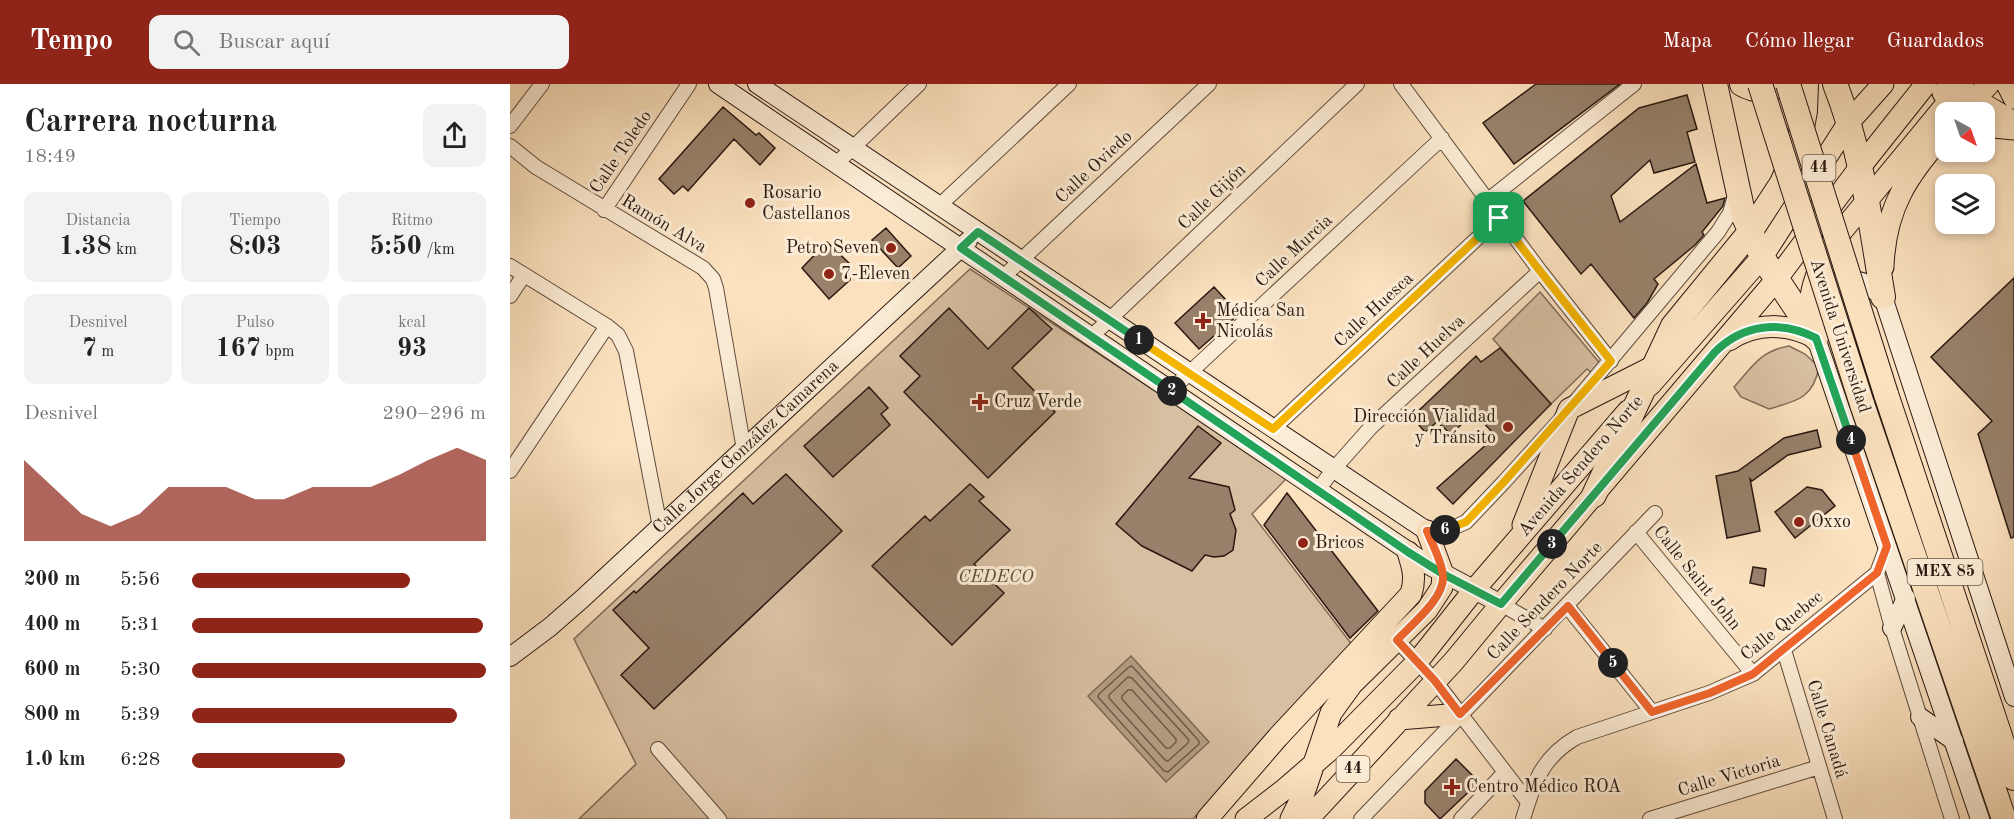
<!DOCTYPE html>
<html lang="es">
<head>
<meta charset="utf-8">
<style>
	:root { --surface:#fff; --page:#f2f2f2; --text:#222; --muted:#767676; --accent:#8f2418 }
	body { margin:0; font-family:"Old Standard TT",serif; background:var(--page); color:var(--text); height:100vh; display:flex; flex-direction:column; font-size:22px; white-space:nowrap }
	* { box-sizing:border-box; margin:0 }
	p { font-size:20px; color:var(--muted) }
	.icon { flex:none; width:33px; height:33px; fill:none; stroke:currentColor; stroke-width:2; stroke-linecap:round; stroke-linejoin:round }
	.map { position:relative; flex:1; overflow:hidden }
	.sheet { display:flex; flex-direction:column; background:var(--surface); width:510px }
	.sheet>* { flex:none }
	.needle { width:39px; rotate:140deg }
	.buttons { position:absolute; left:1425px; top:18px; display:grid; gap:12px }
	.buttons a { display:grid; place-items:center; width:60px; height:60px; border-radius:12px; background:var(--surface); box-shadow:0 3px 9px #0003; font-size:30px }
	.pin { position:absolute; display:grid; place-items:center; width:51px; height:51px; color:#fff; margin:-26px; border-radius:12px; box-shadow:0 3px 9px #0006 }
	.km { position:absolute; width:30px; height:30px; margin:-15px; border-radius:50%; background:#222; color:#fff; font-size:16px; line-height:30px; text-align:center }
	.round { display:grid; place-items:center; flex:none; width:63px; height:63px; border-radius:12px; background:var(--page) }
	.head { display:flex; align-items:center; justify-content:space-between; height:102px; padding:0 24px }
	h1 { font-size:33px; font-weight:700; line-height:45px }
	.metrics { display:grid; grid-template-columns:repeat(3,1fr); gap:9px; height:102px; padding:6px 24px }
	.metrics div { display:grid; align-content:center; border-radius:12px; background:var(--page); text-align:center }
	.metrics b { font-size:26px; font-weight:700 }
	.metrics small { font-size:16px; font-weight:400 }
	.metrics p { font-size:16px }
	.chart { height:168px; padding:12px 24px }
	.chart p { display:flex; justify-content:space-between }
	.chart svg { width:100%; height:108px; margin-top:6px; fill:var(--accent); opacity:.7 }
	ul { padding:0 24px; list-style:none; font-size:20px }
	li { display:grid; grid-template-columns:96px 72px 1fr; align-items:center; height:45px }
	li i { height:15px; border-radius:8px; background:var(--accent) }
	header { display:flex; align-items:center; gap:36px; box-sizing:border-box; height:84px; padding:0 30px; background:var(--accent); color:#fff }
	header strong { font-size:28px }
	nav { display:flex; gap:33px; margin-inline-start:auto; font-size:21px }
	.search { width:420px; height:54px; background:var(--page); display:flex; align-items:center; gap:15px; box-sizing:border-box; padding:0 21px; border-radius:12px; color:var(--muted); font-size:22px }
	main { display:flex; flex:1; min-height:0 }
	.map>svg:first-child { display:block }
	.green { fill:#d7bfa1; stroke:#806c59; stroke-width:1.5 }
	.water { fill:#b49d83; stroke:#7d6855; stroke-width:1.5 }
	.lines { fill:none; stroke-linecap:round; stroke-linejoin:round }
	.shore { stroke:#6f5a4a; stroke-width:1.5 }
	.building { fill:#97816b; stroke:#2a1811; stroke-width:1.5 }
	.street-casing { stroke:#5e4a3c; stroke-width:16 }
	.secondary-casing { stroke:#2a1811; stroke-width:20 }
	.primary-casing { stroke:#2a1811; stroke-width:23 }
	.highway-casing { stroke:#2a1811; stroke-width:26 }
	.street { stroke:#fcecd5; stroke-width:14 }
	.secondary { stroke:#fcecd5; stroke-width:18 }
	.primary { stroke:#fbe1be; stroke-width:21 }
	.highway { stroke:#fbe1be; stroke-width:24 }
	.highway-bridge-casing { stroke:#2a1811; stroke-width:26; stroke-linecap:butt }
	.highway-bridge { stroke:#fbe1be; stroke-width:24 }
	.split-1-casing { stroke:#fff; stroke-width:12 }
	.split-2-casing { stroke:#fff; stroke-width:12 }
	.split-3-casing { stroke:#fff; stroke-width:12 }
	.split-4-casing { stroke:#fff; stroke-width:12 }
	.split-5-casing { stroke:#fff; stroke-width:12 }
	.split-6-casing { stroke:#fff; stroke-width:12 }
	.split-7-casing { stroke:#fff; stroke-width:12 }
	.split-1 { stroke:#f5b400; stroke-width:8 }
	.split-2 { stroke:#22a559; stroke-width:8 }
	.split-3 { stroke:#22a559; stroke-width:8 }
	.split-4 { stroke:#22a559; stroke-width:8 }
	.split-5 { stroke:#f0652b; stroke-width:8 }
	.split-6 { stroke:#f0652b; stroke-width:8 }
	.split-7 { stroke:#f5b400; stroke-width:8 }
	.poi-dot { fill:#8f2418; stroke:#fcecd5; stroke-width:2 }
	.labels { text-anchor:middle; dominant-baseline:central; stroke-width:6; stroke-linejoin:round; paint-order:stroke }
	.shield { fill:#fcecd5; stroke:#69584c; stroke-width:1.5 }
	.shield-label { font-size:16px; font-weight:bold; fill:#2a1811 }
	.street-label { font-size:18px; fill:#2a1811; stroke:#fcecd5 }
	.poi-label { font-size:18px; fill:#2a1811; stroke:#fcecd5; text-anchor:start }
	.park-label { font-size:18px; font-style:italic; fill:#5e4a3c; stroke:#fcecd5 }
</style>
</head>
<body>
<header>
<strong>Tempo</strong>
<div class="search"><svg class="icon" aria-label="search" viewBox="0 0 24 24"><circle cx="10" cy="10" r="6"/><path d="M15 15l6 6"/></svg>Buscar aquí</div>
<nav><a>Mapa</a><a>Cómo llegar</a><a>Guardados</a></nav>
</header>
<main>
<section class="sheet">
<div class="head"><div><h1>Carrera nocturna</h1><p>18:49</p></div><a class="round"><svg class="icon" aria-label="share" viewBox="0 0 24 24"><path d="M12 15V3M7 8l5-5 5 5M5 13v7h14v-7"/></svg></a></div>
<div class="metrics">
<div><p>Distancia</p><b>1.38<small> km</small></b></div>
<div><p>Tiempo</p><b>8:03</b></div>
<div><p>Ritmo</p><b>5:50<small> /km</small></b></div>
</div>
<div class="metrics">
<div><p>Desnivel</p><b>7<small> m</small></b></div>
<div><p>Pulso</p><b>167<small> bpm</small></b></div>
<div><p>kcal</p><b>93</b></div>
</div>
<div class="chart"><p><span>Desnivel</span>290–296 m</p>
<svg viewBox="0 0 160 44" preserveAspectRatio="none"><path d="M0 44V11L10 22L20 33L30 38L40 33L50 22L60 22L70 22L80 27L90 27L100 22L110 22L120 22L130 17L140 11L150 6L160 11V44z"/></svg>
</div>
<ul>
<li><b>200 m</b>5:56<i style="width:74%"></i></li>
<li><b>400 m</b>5:31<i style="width:99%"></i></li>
<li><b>600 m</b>5:30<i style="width:100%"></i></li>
<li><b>800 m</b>5:39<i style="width:90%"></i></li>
<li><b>1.0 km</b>6:28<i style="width:52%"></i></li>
</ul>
</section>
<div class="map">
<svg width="1504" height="735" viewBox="0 0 1504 735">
	<rect width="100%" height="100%" fill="#fbe1be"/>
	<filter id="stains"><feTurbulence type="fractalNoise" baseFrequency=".00333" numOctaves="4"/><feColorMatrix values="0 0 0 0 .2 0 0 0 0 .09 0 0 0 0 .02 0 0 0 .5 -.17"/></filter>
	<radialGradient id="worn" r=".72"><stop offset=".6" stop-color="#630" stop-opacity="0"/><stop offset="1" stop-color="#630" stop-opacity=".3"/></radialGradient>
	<path class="green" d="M 460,185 L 777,394 L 742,430 L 843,562 L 683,735 L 69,735 L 126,680 L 64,555 Z
		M 1030,208 L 1093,283 L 1086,293 L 1077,285 L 1041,320 L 983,255 Z
		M 1279,262 L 1295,270 L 1309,283 C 1303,315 1286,317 1259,325 L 1231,313 L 1224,303 C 1243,282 1250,267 1279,262 Z"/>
	<path class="water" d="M 621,572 L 699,658 L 656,698 L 578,612 Z"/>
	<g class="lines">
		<path class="shore" d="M 622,582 L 689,657 L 689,660 L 658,688 L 654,687 L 588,613 L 589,610 L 619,583 Z
			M 618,593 L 622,594 L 679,656 L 678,659 L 658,677 L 655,676 L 599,614 L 599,611 Z
			M 618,606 L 622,606 L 666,655 L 666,658 L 660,664 L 656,664 L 612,615 L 612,612 Z"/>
	</g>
	<path class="building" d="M 1026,0 L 1110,0 L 1004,80 L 973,39 Z
		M 1177,11 L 1187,45 L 1177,48 L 1185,78 L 1144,89 L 1140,76 L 1101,112 L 1110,138 L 1186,80 L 1197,119 L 1215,114 L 1213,122 L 1192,148 L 1194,151 L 1185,161 L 1144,195 L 1148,200 L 1137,219 L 1124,234 L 1081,180 L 1071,190 L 1013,117 L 1129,24 Z
		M 213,23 L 246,51 L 249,49 L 265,64 L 250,81 L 224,55 L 178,107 L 173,102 L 164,110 L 149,95 Z
		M 376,144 L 401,172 L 388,184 L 362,156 Z
		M 317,158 L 340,180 L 340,196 L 319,215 L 292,184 Z
		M 1504,194 L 1504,453 L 1501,454 L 1468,350 L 1482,337 L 1421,273 Z
		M 704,203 L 729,230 L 689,265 L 665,239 Z
		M 439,224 L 478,265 L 519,224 L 542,245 L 502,284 L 545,328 L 478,394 L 394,308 L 410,292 L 390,272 Z
		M 990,264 L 1041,320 L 943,420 L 927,404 L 986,352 L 964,329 L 941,350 L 927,338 L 915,348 L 902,333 L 966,272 L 971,278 Z
		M 359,303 L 378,324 L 371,330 L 380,341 L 323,393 L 294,362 Z
		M 688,342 L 711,359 L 679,394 L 719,403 L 725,426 L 720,430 L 726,446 L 723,466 L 714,472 L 704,473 L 695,471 L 682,487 L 632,462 L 606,440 Z
		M 1307,346 L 1311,363 L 1278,371 L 1242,397 L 1240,395 L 1250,447 L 1217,454 L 1206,392 L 1228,387 L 1274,354 Z
		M 276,390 L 332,447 L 144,625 L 111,591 L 139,564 L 103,526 L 124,507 L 126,509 L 233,409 L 243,420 Z
		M 460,400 L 474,413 L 469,417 L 500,446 L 464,480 L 494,509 L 442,561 L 362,482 L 415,432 L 420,437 Z
		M 1297,403 L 1312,406 L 1325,422 L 1285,454 L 1265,428 Z
		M 777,409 L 868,527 L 840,554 L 754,441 Z
		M 1243,483 L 1256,485 L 1254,502 L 1240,499 Z
		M 946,675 L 969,698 L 930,735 L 915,719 L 915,707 Z"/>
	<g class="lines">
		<defs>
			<path id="street" d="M 891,0 L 1030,187 L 1101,277
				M 0,42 L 32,0
				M 0,62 L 26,83 L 193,184 L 203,195 L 206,204 L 234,366
				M 326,80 L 409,0
				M 977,117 L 1124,0
				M 429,122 L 559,0
				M 94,126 L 179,0
				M 0,182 L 97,242 L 108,251 L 116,267 L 150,443
				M 493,193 L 699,0
				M 0,212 L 14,191
				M 582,252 L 847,0
				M 661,306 L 932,54
				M 1065,318 L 1208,148 L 1220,129 L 1225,112
				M 763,345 L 989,134
				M 0,387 L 97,242
				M 808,406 L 823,386 L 861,343 L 1030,187
				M 917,447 L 938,446 L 956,438 L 993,399 L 1051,335
				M 1126,448 L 1243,590
				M 1377,462 L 1367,489 L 1382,544 L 1442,735
				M 991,520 L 1035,545
				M 1057,522 L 1142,628
				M 887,556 L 925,597 L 1018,718
				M 1274,566 L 1325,735
				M 148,665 L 209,735
				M 851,735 L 1145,429
				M 951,735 L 995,688
				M 1013,735 C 1024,698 1032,673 1067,653 L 1199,609 L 1243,590 L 1367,489
				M 1140,735 L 1309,683"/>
			<g id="secondary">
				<path d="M 208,0 L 808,406 L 920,482 L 991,520"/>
				<path d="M 247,0 L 917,447"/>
				<path d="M 1309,215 C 1315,200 1338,193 1352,198 C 1359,201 1366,208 1373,213 L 1504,613"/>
				<path d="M 1305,241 L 1306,254 L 1470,735"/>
				<path d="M 1382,544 L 1396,514"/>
				<path id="s1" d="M 0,573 L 40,543 L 72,515 L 458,157"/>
				<path d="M 1410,633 L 1444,657"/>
			</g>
			<path id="primary" d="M 1497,0 L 1504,14
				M 1433,9 C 1459,9 1481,25 1504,38
				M 1453,28 L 1479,0
				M 1474,42 L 1504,45
				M 1373,183 C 1375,124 1398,90 1436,48
				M 1305,250 C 1294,217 1304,195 1318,164 L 1453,0
				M 1219,256 C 1246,238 1278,239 1306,254
				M 1140,301 L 1252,173 L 1339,38 L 1373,0
				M 1013,441 L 1059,325 L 1150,279
				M 889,635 L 950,630
				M 697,735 L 768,653 L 901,510 C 906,494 903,484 898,468
				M 736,735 L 775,705 L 821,665 L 907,578 L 964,506 L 1118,327
				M 781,735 L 794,709 L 821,629 L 842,600 L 917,526 L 932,503 L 933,490 L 917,447
				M 798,735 L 944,577 L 991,520 L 1266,196 L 1350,83 L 1416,0"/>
			<path id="highway" d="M 1205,0 L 1234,133 L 1252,173 L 1306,254
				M 1232,0 C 1246,8 1257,7 1271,0
				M 1325,0 C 1352,68 1361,141 1373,213
				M 1376,310 L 1504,694
				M 1352,320 L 1494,735
				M 1084,411 L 1163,242 L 1240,148 L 1272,99 L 1289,60 L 1295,27 L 1296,0"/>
		</defs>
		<use href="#street" class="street-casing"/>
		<use href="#secondary" class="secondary-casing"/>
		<use href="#primary" class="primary-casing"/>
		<use href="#highway" class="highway-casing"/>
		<use href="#street" class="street"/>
		<use href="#secondary" class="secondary"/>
		<use href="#primary" class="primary"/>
		<use href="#highway" class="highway"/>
		<defs>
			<path id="highway-bridge" d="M 1250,0 L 1352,320
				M 1278,0 L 1376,310"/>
		</defs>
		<use href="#highway-bridge" class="highway-bridge-casing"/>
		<use href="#highway-bridge" class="highway-bridge"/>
	</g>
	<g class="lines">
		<defs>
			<path id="split-1" d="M 629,256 L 763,345 L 989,134"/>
			<path id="split-2" d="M 629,256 L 468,148 L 451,164 L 662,307"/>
			<path id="split-3" d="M 662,307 L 898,468 L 933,490 L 991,520 L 1042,460"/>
			<path id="split-4" d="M 1042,460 L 1205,268 C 1233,240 1271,236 1306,254 L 1341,356"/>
			<path id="split-5" d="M 1103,579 L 1142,628 L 1200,609 L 1243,590 L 1367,489 L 1377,462 L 1341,356"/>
			<path id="split-6" d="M 935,446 L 917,447 C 922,460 932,477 933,492 C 935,514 901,541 887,556 L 925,597 L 950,630 L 1058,522 L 1103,579"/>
			<path id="split-7" d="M 935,446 L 956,438 L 993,399 L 1101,277 L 1030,187 L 989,134"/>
		</defs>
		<use href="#split-1" class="split-1-casing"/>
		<use href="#split-2" class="split-2-casing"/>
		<use href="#split-3" class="split-3-casing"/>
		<use href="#split-4" class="split-4-casing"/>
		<use href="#split-5" class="split-5-casing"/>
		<use href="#split-6" class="split-6-casing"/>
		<use href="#split-7" class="split-7-casing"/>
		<use href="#split-1" class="split-1"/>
		<use href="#split-2" class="split-2"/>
		<use href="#split-3" class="split-3"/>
		<use href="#split-4" class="split-4"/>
		<use href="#split-5" class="split-5"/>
		<use href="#split-6" class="split-6"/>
		<use href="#split-7" class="split-7"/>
	</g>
	<g class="poi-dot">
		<circle cx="240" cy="119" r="6"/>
		<circle cx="381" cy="164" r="6"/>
		<circle cx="319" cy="190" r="6"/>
		<path d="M690 228h6v6h6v6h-6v6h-6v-6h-6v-6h6z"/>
		<path d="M467 309h6v6h6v6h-6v6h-6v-6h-6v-6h6z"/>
		<circle cx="998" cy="343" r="6"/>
		<circle cx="1289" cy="438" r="6"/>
		<circle cx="793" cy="459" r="6"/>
		<path d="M939 694h6v6h6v6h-6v6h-6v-6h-6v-6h6z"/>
	</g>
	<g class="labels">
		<g class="shield">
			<rect x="1292.5" y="71" width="33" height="26" rx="4.5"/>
			<rect x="1397.5" y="475" width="75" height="26" rx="4.5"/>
			<rect x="826.5" y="672" width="33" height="26" rx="4.5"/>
		</g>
		<g class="shield-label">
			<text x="1309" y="84">44</text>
			<text x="1435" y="488">MEX 85</text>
			<text x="843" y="685">44</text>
		</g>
		<g class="street-label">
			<text transform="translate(111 68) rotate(-56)">Calle Toledo</text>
			<text transform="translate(584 83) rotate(-43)">Calle Oviedo</text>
			<text transform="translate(702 113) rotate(-44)">Calle Gijón</text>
			<text transform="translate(154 140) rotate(31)">Ramón Alva</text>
			<text transform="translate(784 167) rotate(-43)">Calle Murcia</text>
			<text transform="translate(864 226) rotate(-43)">Calle Huesca</text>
			<text transform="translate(1330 252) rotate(72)">Avenida Universidad</text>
			<text transform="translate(916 268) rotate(-43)">Calle Huelva</text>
			<text stroke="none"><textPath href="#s1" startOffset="316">Calle Jorge González Camarena</textPath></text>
			<text transform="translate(1071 382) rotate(-49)">Avenida Sendero Norte</text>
			<text transform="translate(1187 494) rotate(51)">Calle Saint John</text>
			<text transform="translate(1035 517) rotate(-46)">Calle Sendero Norte</text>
			<text transform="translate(1272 542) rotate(-39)">Calle Quebec</text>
			<text transform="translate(1317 645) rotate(73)">Calle Canadá</text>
			<text transform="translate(1219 692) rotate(-17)">Calle Victoria</text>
		</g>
		<g class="poi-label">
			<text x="252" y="109">Rosario<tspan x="252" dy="21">Castellanos</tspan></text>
			<text x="369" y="164" text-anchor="end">Petro Seven</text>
			<text x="331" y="190">7-Eleven</text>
			<text x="706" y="227">Médica San<tspan x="706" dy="21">Nicolás</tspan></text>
			<text x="484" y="318">Cruz Verde</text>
			<text x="986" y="333" text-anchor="end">Dirección Vialidad<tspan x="986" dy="21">y Tránsito</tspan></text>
			<text x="1301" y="438">Oxxo</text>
			<text x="805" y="459">Bricos</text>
			<text x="956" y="703">Centro Médico ROA</text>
		</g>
		<g class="park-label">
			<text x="486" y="493">CEDECO</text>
		</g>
	</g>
	<rect width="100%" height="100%" filter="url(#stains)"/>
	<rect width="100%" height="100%" fill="url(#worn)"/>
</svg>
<div class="buttons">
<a><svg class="needle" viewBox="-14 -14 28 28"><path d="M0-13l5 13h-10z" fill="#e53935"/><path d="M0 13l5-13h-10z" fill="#767676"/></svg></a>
<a><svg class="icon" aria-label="layers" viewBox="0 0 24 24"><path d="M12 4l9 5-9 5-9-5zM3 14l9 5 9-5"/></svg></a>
</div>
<div class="pin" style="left:989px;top:134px;background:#1e9e55"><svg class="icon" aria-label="arrive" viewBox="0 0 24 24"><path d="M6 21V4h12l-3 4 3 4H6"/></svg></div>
<b class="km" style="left:629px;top:256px">1</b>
<b class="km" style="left:662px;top:307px">2</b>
<b class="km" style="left:1042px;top:460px">3</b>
<b class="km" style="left:1341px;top:356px">4</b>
<b class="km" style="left:1103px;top:579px">5</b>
<b class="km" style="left:935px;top:446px">6</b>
</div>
</main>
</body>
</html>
